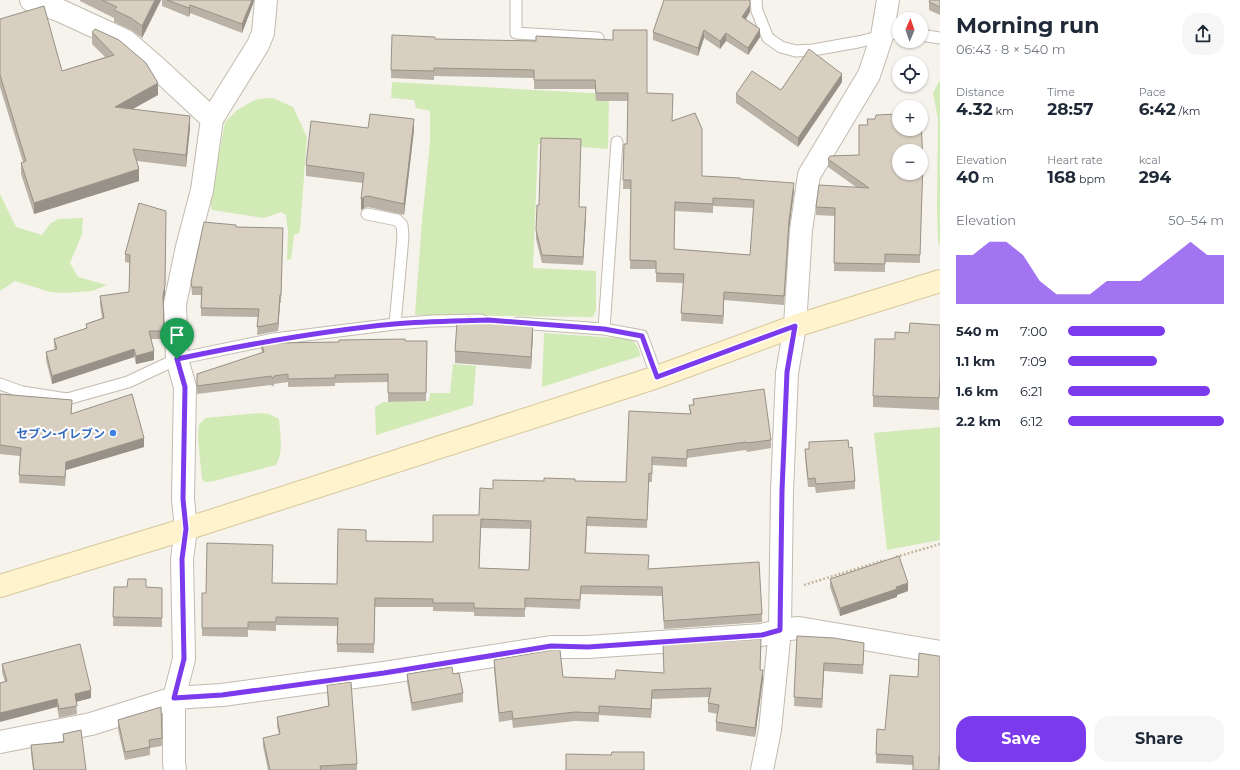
<!DOCTYPE html>
<html lang="en">
<head>
<meta charset="utf-8">
<style>
	:root { --surface:#fff; --page:#f6f6f7; --text:#1f2937; --muted:#747a83; --accent:#7c3aed }
	body { margin:0; font-family:Montserrat,"Noto Sans JP",sans-serif; background:var(--page); color:var(--text); height:100vh; display:flex; flex-direction:column; font-size:15px; white-space:nowrap }
	* { box-sizing:border-box; margin:0 }
	p { font-size:13px; color:var(--muted) }
	.icon { flex:none; width:22px; height:22px; fill:none; stroke:currentColor; stroke-width:2; stroke-linecap:round; stroke-linejoin:round }
	.map { position:relative; flex:1; overflow:hidden }
	.details { display:flex; flex-direction:column; background:var(--surface); width:300px }
	.details>* { flex:none }
	.needle { width:26px; rotate:2deg }
	.tools { position:absolute; left:892px; top:12px; display:grid; gap:8px }
	.tools a { display:grid; place-items:center; width:36px; height:36px; border-radius:50%; background:var(--surface); box-shadow:0 1px 3px #0004; font-size:20px }
	.pin { position:absolute; display:grid; place-items:center; width:34px; height:34px; color:#fff; margin:-41px -17px; border-radius:50% 50% 50% 0; rotate:-45deg; box-shadow:0 0 4px #0007 }
	.pin .icon { rotate:45deg }
	.round { display:grid; place-items:center; flex:none; width:42px; height:42px; border-radius:16px; background:var(--page) }
	.headline { display:flex; align-items:center; justify-content:space-between; height:68px; padding:0 16px }
	h1 { font-size:22px; font-weight:700; line-height:30px }
	.metrics { display:grid; grid-template-columns:repeat(3,1fr); gap:6px; height:68px; padding:4px 16px }
	.metrics div { display:grid; align-content:center }
	.metrics b { font-size:17px; font-weight:700 }
	.metrics small { font-size:11px; font-weight:400 }
	.metrics p { font-size:11px }
	.chart { height:112px; padding:8px 16px }
	.chart p { display:flex; justify-content:space-between }
	.chart svg { width:100%; height:72px; margin-top:4px; fill:var(--accent); opacity:.7 }
	.primary-button { display:flex; gap:8px; margin-top:auto; padding:8px 16px }
	.primary-button a { flex:1; height:46px; border-radius:16px; background:var(--accent); color:#fff; font-size:16px; font-weight:700; line-height:46px; text-align:center }
	.primary-button a+a { background:var(--page); color:var(--text) }
	ul { padding:0 16px; list-style:none; font-size:13px }
	li { display:grid; grid-template-columns:64px 48px 1fr; align-items:center; height:30px }
	li i { height:10px; border-radius:5px; background:var(--accent) }
	main { display:flex; flex:1; min-height:0 }
	.map>svg:first-child { display:block }
	.green { fill:#d2eab5 }
	.lines { fill:none; stroke-linecap:round; stroke-linejoin:round }
	.lane-casing { stroke:#c2bbae; stroke-width:13 }
	.street-casing { stroke:#c2bbae; stroke-width:24 }
	.secondary-casing { stroke:#d6c79b; stroke-width:24 }
	.path { stroke:#c4b79f; stroke-width:2.5; stroke-dasharray:2 2; stroke-linecap:butt }
	.lane { stroke:#fff; stroke-width:11 }
	.street { stroke:#fff; stroke-width:22 }
	.secondary { stroke:#fff3cd; stroke-width:22 }
	.wall { fill:#bab2a6; fill-rule:evenodd }
	.shaded-wall { fill:#979187 }
	.building { fill:#d8cfc1; stroke:#979187; fill-rule:evenodd }
	.route-casing { stroke:#fff; stroke-width:8 }
	.route { stroke:#7c3aed; stroke-width:5 }
	.shop-dot { fill:#3f7fe0; stroke:#fff; stroke-width:1.5 }
	.labels { text-anchor:middle; dominant-baseline:central; stroke-width:4; stroke-linejoin:round; paint-order:stroke }
	.shop-label { font-size:12px; font-weight:bold; fill:#366cbe; stroke:#fff; text-anchor:end }
</style>
</head>
<body>
<main>
<div class="map">
<svg width="940" height="770" viewBox="0 0 940 770">
	<rect width="100%" height="100%" fill="#f6f3ec"/>
	<path class="green" d="M 940,80 L 940,247 L 938,240 L 937,208 L 938,119 L 933,93 Z
		M 392,82 L 609,94 L 608,149 L 538,144 L 533,268 L 596,271 L 596,310 L 593,317 L 415,315 L 422,221 L 430,143 L 430,111 L 416,108 L 414,100 L 391,98 Z
		M 273,98 L 293,107 L 307,137 L 300,230 L 299,233 L 294,235 L 291,259 L 287,260 L 288,232 L 286,215 L 281,212 L 264,218 L 212,210 L 210,202 L 225,122 L 236,111 L 251,102 L 258,99 Z
		M 0,194 L 16,227 L 42,235 L 50,224 L 58,219 L 83,218 L 82,234 L 70,263 L 78,277 L 107,285 L 92,291 L 65,293 L 50,292 L 15,281 L 0,291 Z
		M 544,333 L 631,339 C 636,345 640,348 640,356 L 542,387 Z
		M 453,364 L 476,366 L 473,405 L 376,435 L 375,407 L 384,402 L 429,401 L 430,393 L 450,393 Z
		M 259,413 L 269,414 L 279,419 C 280,434 284,451 276,465 L 214,481 L 205,482 L 202,479 L 198,439 L 199,425 L 205,418 Z
		M 940,427 L 940,540 L 887,550 L 874,433 Z"/>
	<g class="lines">
		<defs>
			<path id="lane" d="M 516,0 L 516,33 L 598,38
				M 756,0 L 757,11 L 768,38 L 781,47 L 796,51 L 813,50 L 858,42 L 899,32
				M 921,35 L 940,38
				M 367,214 L 397,220 L 402,225 L 403,237 L 395,324
				M 518,323 L 604,329 L 642,336 L 657,377
				M 604,329 L 617,142
				M 0,384 L 22,392 L 67,399 L 128,382 L 177,359 L 274,339 L 395,324 L 432,321 L 481,320"/>
			<path id="street" d="M 31,0 L 61,11 L 126,41 L 156,67 L 212,119
				M 0,742 L 91,724 L 174,698 L 222,695 L 384,673 L 551,647 L 588,647 L 762,635 L 780,630 L 799,628 L 940,652
				M 175,770 L 174,763 L 174,698 L 184,659 L 182,559 L 186,529 L 183,499 L 185,387 L 177,359 L 175,304 L 187,247 L 202,190 L 212,119 L 258,45 L 263,33 L 266,0
				M 762,770 L 770,730 L 780,630 L 782,491 L 787,373 L 795,326 L 801,230 L 809,175 L 869,75 L 882,36 L 888,0"/>
			<path id="secondary" d="M 0,586 L 186,529 L 657,377 L 795,326 L 940,281"/>
		</defs>
		<use href="#lane" class="lane-casing"/>
		<use href="#street" class="street-casing"/>
		<use href="#secondary" class="secondary-casing"/>
		<path class="path" d="M 896,557 L 940,544
			M 804,585 L 885,560"/>
		<use href="#lane" class="lane"/>
		<use href="#street" class="street"/>
		<use href="#secondary" class="secondary"/>
	</g>
	<path class="wall" d="M 80,0 L 161,0 L 142,38 L 131,30 L 114,22 L 114,18 L 80,1 Z
		M 162,0 L 254,0 L 253,4 L 242,33 L 190,13 L 189,17 L 162,6 Z
		M 940,0 L 940,15 L 929,10 L 929,2 Z
		M 750,12 L 746,19 L 760,37 L 748,55 L 726,41 L 720,49 L 704,38 L 698,56 L 653,40 L 653,32 Z
		M 0,19 L 62,71 L 105,57 L 92,44 L 92,32 L 158,95 L 132,109 L 190,128 L 186,167 L 137,161 L 139,181 L 34,214 L 21,174 L 21,163 L 23,162 L 0,87 Z
		M 435,39 L 647,93 L 673,121 L 702,176 L 740,179 L 794,191 L 789,229 L 784,305 L 724,300 L 723,324 L 681,321 L 683,283 L 656,282 L 656,269 L 630,269 L 631,189 L 623,189 L 624,144 L 627,144 L 628,101 L 596,101 L 595,89 L 534,89 L 534,78 L 434,76 L 434,80 L 391,78 L 391,70 ZM 713,206 L 754,208 L 750,255 L 674,249 L 675,211 L 713,213 Z
		M 842,82 L 798,147 L 736,103 L 736,94 L 781,90 Z
		M 921,129 L 920,263 L 885,262 L 885,272 L 834,271 L 835,216 L 816,215 L 816,207 L 856,187 L 828,167 L 828,159 L 859,155 Z
		M 414,130 L 404,215 L 368,207 L 364,208 L 361,210 L 363,183 L 306,176 L 306,165 Z
		M 139,203 L 165,293 L 163,303 L 164,339 L 151,339 L 154,360 L 136,364 L 134,357 L 52,384 L 46,360 L 46,352 L 55,350 L 54,347 L 54,339 L 86,328 L 86,324 L 102,318 L 100,304 L 100,296 L 129,292 L 130,263 L 125,262 L 125,254 Z
		M 579,207 L 586,216 L 583,265 L 542,263 L 536,239 L 536,230 Z
		M 236,227 L 283,228 L 281,303 L 280,303 L 278,331 L 257,335 L 258,317 L 201,316 L 201,295 L 192,295 L 191,282 Z
		M 940,325 L 939,410 L 873,407 L 873,396 L 895,339 L 909,333 Z
		M 533,333 L 531,369 L 455,363 L 455,351 Z
		M 261,341 L 277,343 L 427,341 L 426,401 L 388,402 L 388,382 L 335,383 L 335,386 L 288,387 L 288,382 L 274,384 L 274,386 L 272,386 L 271,385 L 197,394 L 197,374 L 262,353 L 261,349 Z
		M 0,394 L 72,408 L 71,414 L 144,447 L 66,470 L 65,486 L 19,483 L 20,456 L 0,454 Z
		M 693,399 L 771,440 L 771,448 L 747,452 L 746,450 L 687,458 L 687,467 L 652,465 L 652,482 L 649,482 L 647,528 L 587,526 L 586,553 L 649,569 L 762,614 L 762,622 L 664,629 L 662,596 L 581,594 L 580,609 L 525,607 L 525,617 L 474,616 L 474,612 L 433,611 L 433,607 L 375,607 L 374,653 L 337,652 L 337,626 L 276,625 L 276,631 L 248,630 L 248,637 L 202,636 L 202,593 L 206,593 L 272,583 L 337,584 L 366,541 L 433,542 L 479,515 L 493,489 L 575,481 L 626,482 L 690,414 L 689,405 L 693,405 ZM 481,528 L 531,529 L 529,570 L 479,568 Z
		M 809,442 L 849,448 L 855,481 L 855,489 L 816,493 L 815,487 L 808,487 L 805,457 L 805,449 L 809,449 Z
		M 830,579 L 908,591 L 897,595 L 897,597 L 840,616 L 830,587 Z
		M 114,587 L 162,588 L 162,627 L 113,626 Z
		M 797,636 L 864,643 L 863,674 L 824,671 L 822,708 L 794,706 Z
		M 761,648 L 760,670 L 763,679 L 755,737 L 716,731 L 716,722 L 717,714 L 708,712 L 708,703 L 709,697 L 652,699 L 651,718 L 599,715 L 599,722 L 575,721 L 513,728 L 512,720 L 499,722 L 494,669 L 494,660 L 563,677 L 615,679 L 664,673 Z
		M 938,656 L 940,656 L 940,764 L 913,765 L 876,763 L 876,754 L 885,730 L 918,677 Z
		M 2,664 L 91,698 L 76,702 L 77,714 L 59,718 L 57,707 L 5,682 L 2,672 Z
		M 407,674 L 453,674 L 463,693 L 463,702 L 412,711 L 407,682 Z
		M 327,685 L 357,764 L 357,770 L 268,770 L 263,746 L 263,738 L 279,735 L 277,726 L 277,717 L 328,706 Z
		M 161,707 L 162,746 L 150,748 L 150,755 L 125,760 L 118,729 L 118,720 Z
		M 63,734 L 86,770 L 33,770 L 31,754 L 31,745 L 63,742 Z"/>
	<path class="shaded-wall" d="M 155,0 L 161,0 L 142,38 L 142,26 Z
		M 252,0 L 254,0 L 253,4 L 242,33 L 242,24 Z
		M 190,5 L 190,13 L 189,17 L 189,8 Z
		M 750,5 L 750,12 L 742,25 L 742,17 Z
		M 760,29 L 760,37 L 748,55 L 748,48 Z
		M 704,30 L 704,38 L 698,56 L 698,48 Z
		M 726,33 L 726,41 L 720,49 L 720,41 Z
		M 842,74 L 842,82 L 798,147 L 798,138 Z
		M 158,83 L 158,95 L 115,119 L 115,107 Z
		M 190,116 L 190,128 L 186,167 L 186,155 Z
		M 414,119 L 414,130 L 404,215 L 404,204 Z
		M 139,169 L 139,181 L 34,214 L 34,203 Z
		M 794,183 L 794,191 L 789,229 L 784,305 L 789,221 Z
		M 364,197 L 364,208 L 361,210 L 361,199 Z
		M 586,207 L 586,216 L 583,265 L 583,257 Z
		M 166,211 L 165,293 L 163,304 L 163,296 Z
		M 724,292 L 724,300 L 723,324 L 723,316 Z
		M 280,295 L 280,303 L 278,331 L 278,323 Z
		M 533,321 L 533,333 L 531,369 L 531,357 Z
		M 134,349 L 134,357 L 52,384 L 52,376 Z
		M 154,351 L 154,360 L 136,364 L 136,356 Z
		M 144,438 L 144,447 L 66,470 L 65,486 L 66,462 Z
		M 908,583 L 908,591 L 897,595 L 897,597 L 840,616 L 840,608 Z
		M 824,663 L 824,671 L 822,708 L 822,699 Z
		M 763,670 L 763,679 L 755,737 L 755,728 Z
		M 91,690 L 91,698 L 75,702 L 75,694 Z
		M 652,690 L 652,699 L 651,718 L 651,709 Z
		M 57,699 L 57,707 L 0,722 L 0,713 Z"/>
	<path class="building" d="M 102,0 L 155,0 L 142,26 L 131,18 L 114,10 L 117,7 Z
		M 167,0 L 252,0 L 242,24 L 190,5 L 189,8 Z
		M 664,0 L 750,0 L 750,5 L 742,17 L 760,29 L 748,48 L 726,33 L 720,41 L 704,30 L 698,48 L 653,32 Z
		M 930,0 L 940,0 L 940,7 L 929,2 Z
		M 44,6 L 62,71 L 114,55 L 92,32 L 95,29 L 119,40 L 146,63 L 158,83 L 115,107 L 190,116 L 186,155 L 133,149 L 139,169 L 34,203 L 21,163 L 26,161 L 0,75 L 0,19 Z
		M 613,30 L 647,30 L 647,93 L 673,94 L 672,121 L 695,113 L 702,129 L 702,176 L 740,178 L 740,179 L 794,183 L 789,221 L 784,296 L 724,292 L 723,316 L 681,313 L 684,274 L 656,273 L 656,261 L 630,260 L 631,180 L 623,180 L 624,144 L 627,144 L 628,93 L 596,93 L 595,80 L 534,80 L 534,70 L 434,68 L 434,71 L 391,70 L 392,35 L 435,37 L 435,39 L 536,41 L 536,36 L 613,40 ZM 713,198 L 754,200 L 750,255 L 674,249 L 675,202 L 713,204 Z
		M 809,49 L 842,74 L 798,138 L 736,94 L 752,71 L 781,90 Z
		M 370,114 L 414,119 L 404,204 L 368,196 L 364,197 L 361,199 L 364,173 L 306,165 L 311,121 L 368,128 Z
		M 899,114 L 899,129 L 921,129 L 921,120 L 923,162 L 920,255 L 885,254 L 885,264 L 834,263 L 835,208 L 816,207 L 819,185 L 869,188 L 828,159 L 830,156 L 859,155 L 859,125 L 868,125 L 867,119 L 875,119 L 876,115 ZM 899,151 L 921,151 L 921,173 L 899,173 Z
		M 541,138 L 581,139 L 579,207 L 586,207 L 583,257 L 542,255 L 536,230 L 537,205 L 539,205 Z
		M 139,203 L 166,211 L 165,285 L 163,296 L 164,331 L 149,331 L 154,351 L 136,356 L 134,349 L 52,376 L 46,352 L 57,349 L 54,339 L 87,328 L 86,324 L 104,318 L 100,296 L 129,292 L 130,255 L 125,254 Z
		M 204,222 L 236,225 L 236,227 L 283,228 L 281,295 L 280,295 L 278,323 L 257,327 L 259,309 L 201,308 L 202,287 L 192,287 L 191,282 Z
		M 467,317 L 533,321 L 531,357 L 455,351 L 457,322 L 466,323 Z
		M 910,323 L 940,325 L 940,376 L 939,398 L 873,396 L 875,339 L 895,339 L 895,332 L 909,333 Z
		M 277,337 L 276,343 L 339,342 L 339,340 L 405,339 L 405,341 L 427,341 L 426,393 L 388,393 L 388,374 L 335,375 L 335,378 L 288,379 L 288,374 L 274,376 L 274,377 L 272,378 L 271,376 L 197,386 L 197,374 L 264,352 L 261,341 Z
		M 764,389 L 771,440 L 747,443 L 746,442 L 687,450 L 687,459 L 652,457 L 652,474 L 649,473 L 647,520 L 587,517 L 585,553 L 649,555 L 648,569 L 759,562 L 762,614 L 664,621 L 662,587 L 581,586 L 580,600 L 525,598 L 525,609 L 474,608 L 474,603 L 433,603 L 433,599 L 375,598 L 374,644 L 337,644 L 338,618 L 276,617 L 276,622 L 248,622 L 248,628 L 202,628 L 202,593 L 206,593 L 207,543 L 273,545 L 272,583 L 337,584 L 338,529 L 366,530 L 366,541 L 433,542 L 433,515 L 479,515 L 480,488 L 493,489 L 493,480 L 544,481 L 544,478 L 575,479 L 575,481 L 626,482 L 629,411 L 691,414 L 689,405 L 694,405 L 693,399 ZM 481,519 L 531,521 L 529,570 L 479,568 Z
		M 0,394 L 72,400 L 71,414 L 132,394 L 144,438 L 66,462 L 65,477 L 19,475 L 21,448 L 0,445 Z
		M 848,440 L 849,448 L 852,447 L 855,481 L 816,484 L 815,478 L 808,479 L 805,449 L 809,449 L 809,442 Z
		M 899,556 L 908,583 L 896,587 L 897,589 L 840,608 L 830,579 Z
		M 128,579 L 146,579 L 146,587 L 162,588 L 162,618 L 113,617 L 114,587 L 127,587 Z
		M 797,636 L 834,638 L 864,643 L 863,665 L 824,663 L 822,699 L 794,697 Z
		M 761,639 L 760,670 L 763,670 L 755,728 L 716,722 L 719,705 L 708,703 L 711,688 L 652,690 L 651,709 L 599,706 L 599,713 L 575,712 L 513,719 L 512,711 L 499,713 L 494,660 L 552,650 L 560,650 L 563,677 L 615,679 L 616,670 L 664,673 L 663,645 Z
		M 80,644 L 91,690 L 75,694 L 77,706 L 59,709 L 57,699 L 0,713 L 0,683 L 7,681 L 2,664 Z
		M 919,653 L 938,656 L 940,656 L 940,756 L 939,756 L 939,770 L 913,770 L 913,756 L 876,754 L 877,729 L 885,730 L 890,675 L 918,677 Z
		M 452,667 L 453,674 L 459,673 L 463,693 L 412,703 L 407,674 Z
		M 351,682 L 357,764 L 320,766 L 321,770 L 270,770 L 263,738 L 280,734 L 277,717 L 329,706 L 327,685 Z
		M 161,707 L 162,738 L 149,740 L 150,747 L 125,752 L 118,720 Z
		M 81,730 L 86,770 L 34,770 L 31,745 L 64,742 L 63,734 Z
		M 612,752 L 644,752 L 644,770 L 566,770 L 566,754 L 611,755 Z"/>
	<g class="lines">
		<defs>
			<path id="route" d="M 488,320 L 604,329 L 642,336 L 657,377 L 795,326 L 787,372 L 782,491 L 780,630 L 762,635 L 588,647 L 551,646 L 384,673 L 222,695 L 174,698 L 184,659 L 182,559 L 186,529 L 183,499 L 185,387 L 177,359 C 249,344 321,331 394,324 C 425,321 457,321 488,320 Z"/>
		</defs>
		<use href="#route" class="route-casing"/>
		<use href="#route" class="route"/>
	</g>
	<circle class="shop-dot" cx="113" cy="433" r="4"/>
	<g class="labels">
		<g class="shop-label">
			<text x="105" y="433">セブン-イレブン</text>
		</g>
	</g>
</svg>
<div class="tools">
<a><svg class="needle" viewBox="-14 -14 28 28"><path d="M0-13l5 13h-10z" fill="#e53935"/><path d="M0 13l5-13h-10z" fill="#747a83"/></svg></a>
<a><svg class="icon" aria-label="locate" viewBox="0 0 24 24"><circle cx="12" cy="12" r="6"/><path d="M12 2v4M12 18v4M2 12h4M18 12h4"/></svg></a>
<a>+</a>
<a>−</a>
</div>
<div class="pin" style="left:177px;top:359px;background:#1e9e55"><svg class="icon" aria-label="arrive" viewBox="0 0 24 24"><path d="M6 21V4h12l-3 4 3 4H6"/></svg></div>
</div>
<section class="details">
<div class="headline"><div><h1>Morning run</h1><p>06:43 · 8 × 540 m</p></div><a class="round"><svg class="icon" aria-label="share" viewBox="0 0 24 24"><path d="M12 15V3M7 8l5-5 5 5M5 13v7h14v-7"/></svg></a></div>
<div class="metrics">
<div><p>Distance</p><b>4.32<small> km</small></b></div>
<div><p>Time</p><b>28:57</b></div>
<div><p>Pace</p><b>6:42<small> /km</small></b></div>
</div>
<div class="metrics">
<div><p>Elevation</p><b>40<small> m</small></b></div>
<div><p>Heart rate</p><b>168<small> bpm</small></b></div>
<div><p>kcal</p><b>294</b></div>
</div>
<div class="chart"><p><span>Elevation</span>50–54 m</p>
<svg viewBox="0 0 160 44" preserveAspectRatio="none"><path d="M0 44V14L10 14L20 6L30 6L40 14L50 30L60 38L70 38L80 38L90 30L100 30L110 30L120 22L130 14L140 6L150 14L160 14V44z"/></svg>
</div>
<ul>
<li><b>540 m</b>7:00<i style="width:62%"></i></li>
<li><b>1.1 km</b>7:09<i style="width:57%"></i></li>
<li><b>1.6 km</b>6:21<i style="width:91%"></i></li>
<li><b>2.2 km</b>6:12<i style="width:100%"></i></li>
</ul>
<div class="primary-button"><a>Save</a><a>Share</a></div>
</section>
</main>
</body>
</html>
